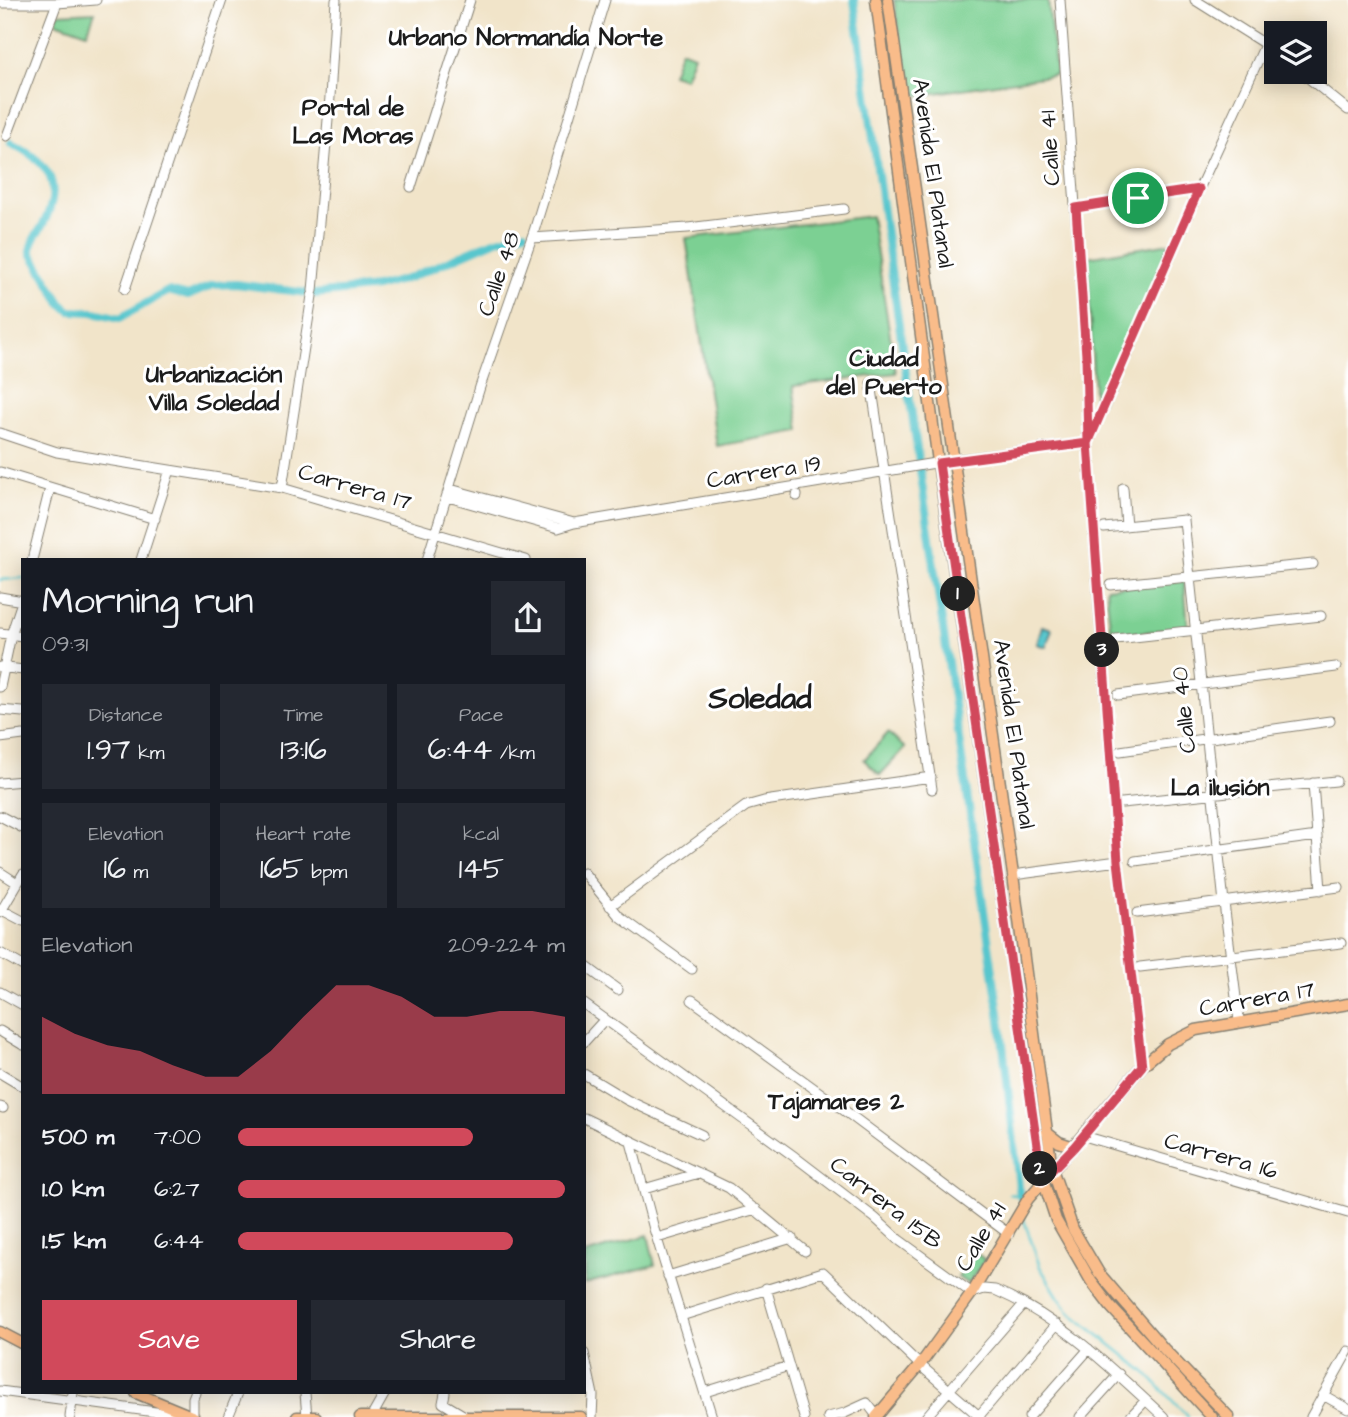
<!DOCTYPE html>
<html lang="en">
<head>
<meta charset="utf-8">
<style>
	:root { --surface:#171b24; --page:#242831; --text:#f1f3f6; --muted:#9ea1a6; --accent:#d1495b }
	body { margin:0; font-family:"Architects Daughter",sans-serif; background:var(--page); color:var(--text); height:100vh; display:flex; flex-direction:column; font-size:26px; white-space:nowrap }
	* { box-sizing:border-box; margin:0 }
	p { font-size:23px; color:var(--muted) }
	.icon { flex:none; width:38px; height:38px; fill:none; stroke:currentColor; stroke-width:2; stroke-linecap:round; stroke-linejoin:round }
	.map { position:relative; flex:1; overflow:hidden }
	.sheet { position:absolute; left:21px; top:558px; width:565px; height:836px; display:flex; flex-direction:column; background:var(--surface); border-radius:0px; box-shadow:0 4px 18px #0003 }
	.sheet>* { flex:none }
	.fabs { position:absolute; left:1264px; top:21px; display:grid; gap:14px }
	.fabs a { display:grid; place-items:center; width:63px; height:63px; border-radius:0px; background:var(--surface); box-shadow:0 4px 18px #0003; font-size:35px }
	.pin { position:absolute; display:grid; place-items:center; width:60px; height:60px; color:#fff; margin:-30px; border:4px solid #fff; border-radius:50%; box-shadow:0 2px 7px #0007 }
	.km { position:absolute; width:35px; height:35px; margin:-18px; border-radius:50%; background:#222; color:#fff; font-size:19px; line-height:35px; text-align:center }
	.round { display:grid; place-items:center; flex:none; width:74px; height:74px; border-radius:0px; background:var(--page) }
	.headline { display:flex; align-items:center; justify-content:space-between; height:119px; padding:0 21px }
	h1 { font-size:38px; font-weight:600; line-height:52px }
	.stats { display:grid; grid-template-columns:repeat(3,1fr); gap:10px; height:119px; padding:7px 21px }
	.stats div { display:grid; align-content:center; border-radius:0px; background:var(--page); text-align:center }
	.stats b { font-size:30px; font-weight:600 }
	.stats small { font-size:19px; font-weight:400 }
	.stats p { font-size:19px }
	.chart { height:196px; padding:14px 21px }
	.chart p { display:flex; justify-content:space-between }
	.chart svg { width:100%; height:126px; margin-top:7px; fill:var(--accent); opacity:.7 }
	.action { display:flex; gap:14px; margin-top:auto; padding:14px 21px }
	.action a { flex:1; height:80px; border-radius:0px; background:var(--accent); color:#fff; font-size:28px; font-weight:600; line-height:80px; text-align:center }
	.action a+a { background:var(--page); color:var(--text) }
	ul { padding:0 21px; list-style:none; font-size:23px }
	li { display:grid; grid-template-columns:112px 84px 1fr; align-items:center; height:52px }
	li i { height:18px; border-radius:9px; background:var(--accent) }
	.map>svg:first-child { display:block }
	.green { fill:#7cd093; stroke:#4c7658; stroke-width:2 }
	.water { fill:#59c6cd; stroke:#3a7174; stroke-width:2 }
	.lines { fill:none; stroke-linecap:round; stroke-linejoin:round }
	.stream { stroke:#59c6cd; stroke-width:2.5 }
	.canal { stroke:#59c6cd; stroke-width:8 }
	.minor-casing { stroke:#868072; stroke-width:11 }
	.major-casing { stroke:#868072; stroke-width:13 }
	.minor { stroke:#fff; stroke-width:9 }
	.major { stroke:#f9bc8a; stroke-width:10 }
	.route-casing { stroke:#fff; stroke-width:14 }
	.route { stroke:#d1495b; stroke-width:9 }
	.labels { text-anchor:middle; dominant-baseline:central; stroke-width:6; stroke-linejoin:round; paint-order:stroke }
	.street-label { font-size:23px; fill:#1c1c1c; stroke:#fff }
	.neighbourhood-label { font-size:24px; font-weight:bold; fill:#1c1c1c; stroke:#fff }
	.district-label { font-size:30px; font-weight:bold; fill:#1c1c1c; stroke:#fff }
</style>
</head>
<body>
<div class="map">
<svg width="1348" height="1417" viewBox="0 0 1348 1417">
	<rect width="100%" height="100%" fill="#fff"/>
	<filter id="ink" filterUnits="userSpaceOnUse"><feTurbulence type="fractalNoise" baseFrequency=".0143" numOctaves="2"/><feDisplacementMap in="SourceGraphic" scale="14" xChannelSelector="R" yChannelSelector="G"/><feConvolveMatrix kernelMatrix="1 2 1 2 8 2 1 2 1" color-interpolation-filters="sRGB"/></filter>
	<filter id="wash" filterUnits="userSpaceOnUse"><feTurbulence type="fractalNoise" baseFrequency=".00686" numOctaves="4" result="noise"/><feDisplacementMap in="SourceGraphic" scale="28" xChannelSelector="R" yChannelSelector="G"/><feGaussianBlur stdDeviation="1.57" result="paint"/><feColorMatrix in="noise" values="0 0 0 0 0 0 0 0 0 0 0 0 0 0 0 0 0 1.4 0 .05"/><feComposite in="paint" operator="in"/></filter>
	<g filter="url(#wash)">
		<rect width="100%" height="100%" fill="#f1e4c9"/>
		<path class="green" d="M 894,0 L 1048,0 L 1056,75 L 908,97 Z
			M 95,12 L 87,33 L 56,22 L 58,14 Z
			M 681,50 L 694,55 L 685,78 L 672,74 Z
			M 871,216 L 896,373 L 793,386 L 800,431 L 717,446 L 686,238 Z
			M 1170,243 L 1111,382 L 1095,412 L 1087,257 Z
			M 1184,580 L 1188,628 L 1111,635 L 1106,588 Z
			M 888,733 L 905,748 L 880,775 L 864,760 Z
			M 648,1235 L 655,1265 L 585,1284 L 585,1254 Z
			M 975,1252 L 985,1260 L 968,1284 L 958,1277 Z"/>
		<path class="water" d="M 1042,626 L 1052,629 L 1046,647 L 1037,644 Z"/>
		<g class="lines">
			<path class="stream" d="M 0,580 L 23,578
				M 1009,1194 L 1020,1196 L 1021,1203
				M 1023,1217 L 1040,1267 L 1059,1298 L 1072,1314 L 1144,1371 L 1188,1417"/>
			<path class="canal" d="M 854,0 L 892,277 L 1001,1027 L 1020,1196
				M 11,143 C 51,163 65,186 41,228 C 36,236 30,242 31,253 L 61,303 L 70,311 L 94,312 L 120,318 L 168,291 L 188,296 L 213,285 L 236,284 L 315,294 L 376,287 L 409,278 L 494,241 L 525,232"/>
		</g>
	</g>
	<g filter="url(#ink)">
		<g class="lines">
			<defs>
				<path id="minor" d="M 1060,0 L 1086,356 L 1088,443 L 1101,636 L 1118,861 L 1142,1066
					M 1195,0 L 1276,51
					M 0,3 L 57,3 L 96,0
					M 1301,72 L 1348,110
					M 7,136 L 57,3
					M 411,187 L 470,0
					M 1076,208 L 1199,189
					M 532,238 L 688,228 L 844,209
					M 125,289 L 222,0
					M 313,291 L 330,97 L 336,0
					M 871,383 L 932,789
					M 0,433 L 57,452 L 282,488 L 526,560
					M 1090,438 L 1199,189 L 1266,43
					M 0,472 L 155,519
					M 282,488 L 312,296
					M 1123,488 L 1126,526
					M 450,489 L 574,523 L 953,460 L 1088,443
					M 797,495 L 797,496
					M 448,497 L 558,528 L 574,523
					M 1104,528 L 1184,520 L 1224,903 L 1239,1021
					M 32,560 L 50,488
					M 141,560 L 170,470
					M 427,560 L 480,387 L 534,231 L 605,0
					M 1111,585 L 1313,564
					M 0,597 L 23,601
					M 0,633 L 23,636
					M 1116,639 L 1321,616
					M 0,667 L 23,670
					M 0,687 L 11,635 L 23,599
					M 1118,695 L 1336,667
					M 0,710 L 23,712
					M 0,738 L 23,735
					M 1120,751 L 1330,721
					M 0,783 L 23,781
					M 1313,783 L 1321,890
					M 1122,803 L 1336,781
					M 0,816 L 23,828
					M 1135,861 L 1317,836
					M 0,872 L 17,883
					M 584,873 L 619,916 L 692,969
					M 1013,875 L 1118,861
					M 610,906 L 746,806 L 764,801 L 931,777
					M 2,910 L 23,921
					M 0,913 L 23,874
					M 1137,913 L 1339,887
					M 0,953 L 23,966
					M 584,965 L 618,990
					M 1140,967 L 1341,943
					M 0,992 L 23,1005
					M 692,1000 L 841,1108 L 1009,1234
					M 584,1004 L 795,1157 L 875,1218 L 899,1240 L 972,1293 L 984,1289 L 995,1290 C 1061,1318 1112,1369 1164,1417
					M 0,1031 L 23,1045
					M 584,1042 L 605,1019
					M 0,1073 L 20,1085
					M 584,1074 L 627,1100 L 702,1135
					M 0,1107 L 3,1108
					M 584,1118 L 729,1188 L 805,1251
					M 1084,1136 L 1348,1213
					M 631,1142 L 654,1229 L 712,1417
					M 644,1189 L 699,1173
					M 657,1238 L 756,1209
					M 668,1276 L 792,1238
					M 766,1288 L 804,1417
					M 681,1316 L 823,1272 L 920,1365 L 980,1417
					M 584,1353 L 593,1395 L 592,1417
					M 0,1391 L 185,1416
					M 705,1392 L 789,1366
					M 305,1393 L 307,1417
					M 445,1393 L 443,1403 L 465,1416
					M 1323,1395 L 1348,1409
					M 372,1416 L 385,1393
					M 70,1417 L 73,1393
					M 193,1417 L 193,1398 L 195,1393
					M 228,1417 L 238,1393
					M 828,1417 L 845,1413 L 867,1403 L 877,1416
					M 926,1417 L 1024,1304
					M 978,1417 L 1057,1324
					M 1029,1417 L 1089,1349
					M 1080,1417 L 1119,1374
					M 1130,1417 L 1146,1400
					M 1311,1417 L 1348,1351"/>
				<path id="major" d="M 876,0 L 938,462 L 1043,1180 L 1056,1220 L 1091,1281 L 1110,1306 L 1212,1417
					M 888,0 L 1013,875 L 1052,1169 L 1073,1229 L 1099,1273 L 1164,1349 L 1229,1417
					M 1046,1132 L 1059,1142 L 1074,1147
					M 0,1332 L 23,1344
					M 136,1393 L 194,1417
					M 297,1417 L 316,1417
					M 360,1417 L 581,1417
					M 876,1417 L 920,1365 L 972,1293 L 1028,1199 L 1142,1066 L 1168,1044 L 1196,1030 L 1348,1004"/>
			</defs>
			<use href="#minor" class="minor-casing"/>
			<use href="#major" class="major-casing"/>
			<use href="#minor" class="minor"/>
			<use href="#major" class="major"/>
		</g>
	</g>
	<g class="lines" filter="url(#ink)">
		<defs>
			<path id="route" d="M 1138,198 L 1076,208 L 1086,356 L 1088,443 L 939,463 L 1042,1180 L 1074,1147 L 1142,1066 L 1118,861 L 1088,443 L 1199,189 L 1138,198"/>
		</defs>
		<use href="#route" class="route-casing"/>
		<use href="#route" class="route"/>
	</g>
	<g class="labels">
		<g class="street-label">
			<text transform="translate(1050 148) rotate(-94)">Calle 41</text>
			<text transform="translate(933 173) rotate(82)">Avenida El Platanal</text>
			<text transform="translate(499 274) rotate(-71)">Calle 48</text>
			<text transform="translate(764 472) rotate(-9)">Carrera 19</text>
			<text transform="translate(355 487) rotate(16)">Carrera 17</text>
			<text transform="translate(1184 710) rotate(-96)">Calle 40</text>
			<text transform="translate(1014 734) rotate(82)">Avenida El Platanal</text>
			<text transform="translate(1257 999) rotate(-10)">Carrera 17</text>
			<text transform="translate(1221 1156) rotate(16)">Carrera 16</text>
			<text transform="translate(886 1203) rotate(38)">Carrera 15B</text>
			<text transform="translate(981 1237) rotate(-59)">Calle 41</text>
		</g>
		<g class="neighbourhood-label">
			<text x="526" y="38">Urbano Normandía Norte</text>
			<text x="353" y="108">Portal de<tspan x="353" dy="28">Las Moras</tspan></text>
			<text x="884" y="359">Ciudad<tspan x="884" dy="28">del Puerto</tspan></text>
			<text x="214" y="375">Urbanización<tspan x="214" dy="28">Villa Soledad</tspan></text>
			<text x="1220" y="788">La ilusión</text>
			<text x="836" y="1102">Tajamares 2</text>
		</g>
		<g class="district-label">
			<text x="760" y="699">Soledad</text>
		</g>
	</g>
</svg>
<div class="fabs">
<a><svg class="icon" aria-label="layers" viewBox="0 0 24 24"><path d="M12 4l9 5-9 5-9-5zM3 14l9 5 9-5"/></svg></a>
</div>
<div class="pin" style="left:1138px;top:198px;background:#1e9e55"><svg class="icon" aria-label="arrive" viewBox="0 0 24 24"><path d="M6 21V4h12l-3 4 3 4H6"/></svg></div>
<b class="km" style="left:958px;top:594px">1</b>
<b class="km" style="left:1040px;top:1169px">2</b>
<b class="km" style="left:1102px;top:650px">3</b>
<section class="sheet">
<div class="headline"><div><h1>Morning run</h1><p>09:31</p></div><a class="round"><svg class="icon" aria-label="share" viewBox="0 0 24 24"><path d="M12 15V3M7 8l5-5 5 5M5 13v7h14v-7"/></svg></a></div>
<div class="stats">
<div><p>Distance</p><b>1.97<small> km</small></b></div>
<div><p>Time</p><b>13:16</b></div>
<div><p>Pace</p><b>6:44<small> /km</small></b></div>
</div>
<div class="stats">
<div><p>Elevation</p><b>16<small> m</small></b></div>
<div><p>Heart rate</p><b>165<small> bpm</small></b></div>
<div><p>kcal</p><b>145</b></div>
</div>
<div class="chart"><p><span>Elevation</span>209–224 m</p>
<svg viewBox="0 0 160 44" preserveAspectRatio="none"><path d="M0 44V17L10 23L20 27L30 29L40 34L50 38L60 38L70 29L80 17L90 6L100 6L110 10L120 17L130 17L140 15L150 15L160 17V44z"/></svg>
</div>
<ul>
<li><b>500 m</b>7:00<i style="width:72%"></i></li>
<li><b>1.0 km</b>6:27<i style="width:100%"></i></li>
<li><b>1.5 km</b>6:44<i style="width:84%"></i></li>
</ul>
<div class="action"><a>Save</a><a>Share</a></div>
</section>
</div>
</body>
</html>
